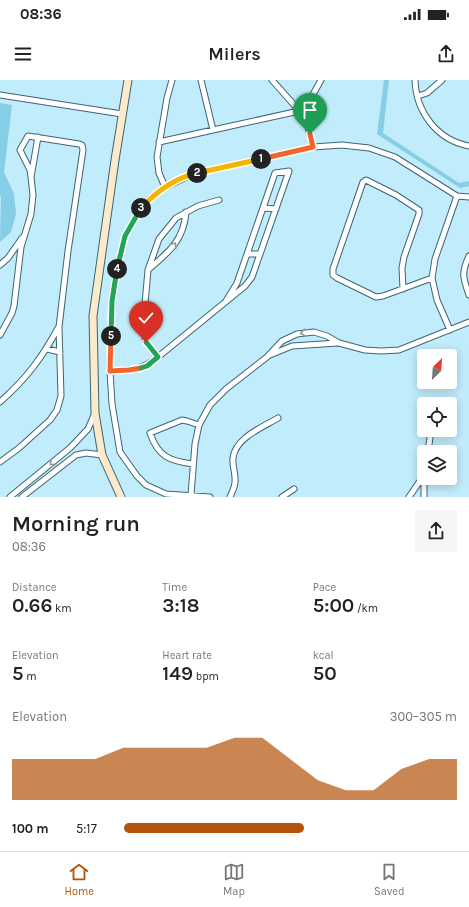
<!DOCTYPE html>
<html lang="en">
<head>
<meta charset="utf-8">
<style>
	:root { --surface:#fff; --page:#f6f6f6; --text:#222; --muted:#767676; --line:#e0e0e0; --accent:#b45309 }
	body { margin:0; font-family:Karla,sans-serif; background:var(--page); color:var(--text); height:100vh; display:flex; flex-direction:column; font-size:15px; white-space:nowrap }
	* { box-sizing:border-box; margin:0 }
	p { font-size:13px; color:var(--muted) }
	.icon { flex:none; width:22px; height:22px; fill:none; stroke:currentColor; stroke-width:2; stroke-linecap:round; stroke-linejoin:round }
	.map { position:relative; height:417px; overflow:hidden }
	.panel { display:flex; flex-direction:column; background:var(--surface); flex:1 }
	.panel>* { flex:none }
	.needle { width:26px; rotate:25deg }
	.tools { position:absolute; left:417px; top:269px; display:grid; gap:8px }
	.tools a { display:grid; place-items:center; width:40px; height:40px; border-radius:4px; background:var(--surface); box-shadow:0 2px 10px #0003; font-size:20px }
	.pin { position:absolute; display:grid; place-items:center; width:34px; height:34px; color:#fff; margin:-41px -17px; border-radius:50% 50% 50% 0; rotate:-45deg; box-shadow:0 0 4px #0007 }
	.pin .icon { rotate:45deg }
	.km { position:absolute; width:20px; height:20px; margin:-10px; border-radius:50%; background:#222; color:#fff; font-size:11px; line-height:20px; text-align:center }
	.round { display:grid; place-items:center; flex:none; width:42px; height:42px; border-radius:4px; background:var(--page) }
	.overview { display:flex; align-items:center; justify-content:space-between; height:68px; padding:0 12px }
	h1 { font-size:22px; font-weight:600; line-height:30px }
	.stats { display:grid; grid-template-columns:repeat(3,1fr); gap:6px; height:68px; padding:4px 12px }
	.stats div { display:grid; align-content:center }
	.stats b { font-size:20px; font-weight:600 }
	.stats small { font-size:11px; font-weight:400 }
	.stats p { font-size:11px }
	.chart { height:112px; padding:8px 12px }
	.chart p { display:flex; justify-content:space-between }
	.chart svg { width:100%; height:72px; margin-top:4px; fill:var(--accent); opacity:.7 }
	ul { padding:0 12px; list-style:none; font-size:13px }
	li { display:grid; grid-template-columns:64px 48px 1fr; align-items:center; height:30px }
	li i { height:10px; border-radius:5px; background:var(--accent) }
	.status { display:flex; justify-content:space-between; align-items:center; height:28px; padding:0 20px; background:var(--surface); direction:ltr }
	.status svg { height:11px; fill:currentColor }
	header { display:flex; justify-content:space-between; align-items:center; height:52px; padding:0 12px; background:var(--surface); font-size:18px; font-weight:600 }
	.tabs { display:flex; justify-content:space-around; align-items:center; height:56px; border-top:1px solid var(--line); background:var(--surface); font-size:11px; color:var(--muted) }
	.tabs a { display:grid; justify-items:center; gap:2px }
	.tabs .on { color:var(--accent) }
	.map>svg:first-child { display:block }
	.green { fill:#86cde6 }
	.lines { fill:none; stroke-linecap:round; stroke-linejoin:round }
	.street-casing { stroke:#3d6572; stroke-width:7 }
	.secondary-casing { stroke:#3d6572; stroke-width:9 }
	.street { stroke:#fff; stroke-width:5 }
	.secondary { stroke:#fdeaca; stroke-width:7 }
	.oneway { stroke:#90999c }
	.split-1-casing { stroke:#fff; stroke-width:8 }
	.split-2-casing { stroke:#fff; stroke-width:8 }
	.split-3-casing { stroke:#fff; stroke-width:8 }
	.split-4-casing { stroke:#fff; stroke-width:8 }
	.split-5-casing { stroke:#fff; stroke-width:8 }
	.split-6-casing { stroke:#fff; stroke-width:8 }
	.split-7-casing { stroke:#fff; stroke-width:8 }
	.split-1 { stroke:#f0652b; stroke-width:5 }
	.split-2 { stroke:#f5b400; stroke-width:5 }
	.split-3 { stroke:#f5b400; stroke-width:5 }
	.split-4 { stroke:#22a559; stroke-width:5 }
	.split-5 { stroke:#22a559; stroke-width:5 }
	.split-6 { stroke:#f0652b; stroke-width:5 }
	.split-7 { stroke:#22a559; stroke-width:5 }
</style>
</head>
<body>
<div class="status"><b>08:36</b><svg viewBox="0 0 49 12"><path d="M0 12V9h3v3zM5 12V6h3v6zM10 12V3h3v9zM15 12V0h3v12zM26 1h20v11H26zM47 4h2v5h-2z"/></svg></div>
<header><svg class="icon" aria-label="menu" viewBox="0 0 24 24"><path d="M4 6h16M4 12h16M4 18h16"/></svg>Milers<svg class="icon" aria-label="share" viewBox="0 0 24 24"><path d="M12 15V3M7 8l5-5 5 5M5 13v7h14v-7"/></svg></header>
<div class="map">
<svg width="469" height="417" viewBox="0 0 469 417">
	<rect width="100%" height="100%" fill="#c1ecfb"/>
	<path class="green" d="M 384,0 L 389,0 L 383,53 L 459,103 L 469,101 L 469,106 L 460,108 L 377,54 Z
		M 0,23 L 12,25 L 4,92 L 14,114 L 16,134 L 11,152 L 0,162 L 1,117 L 0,116 Z"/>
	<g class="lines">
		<defs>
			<path id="street" d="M 172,0 L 167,18 L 157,77 L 159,93 L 165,107 L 149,119 L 138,133 L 125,156 L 117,187 L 112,221 L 110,291 L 112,324 L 120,372 L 137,396 L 146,405 L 166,414 L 210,417
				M 201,0 L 213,50 L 299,31 L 311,18 L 321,0
				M 272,0 L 303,35 L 307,43 L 313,67
				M 415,0 C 416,32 437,60 469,66
				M 0,15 L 122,34
				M 418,16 L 427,13 L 442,0
				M 159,62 L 213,50
				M 165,107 L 193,94 L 313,67 L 342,65 L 369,68 L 395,77 L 457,116 L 469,117
				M 263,128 L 276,129
				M 247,174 L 260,174
				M 469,176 C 461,193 463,198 469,215
				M 0,185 L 8,178 L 22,158
				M 149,189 C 169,172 184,160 186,132
				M 403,209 L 402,188 L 404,177 L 419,134 L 419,130 L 396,115 L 366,100 L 363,102 L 333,189 L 333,195 L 337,198 L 376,217 L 383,216 L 432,198
				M 450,250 L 437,220 L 432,198 L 435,179 L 457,116
				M 0,255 L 12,233 L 14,226 L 21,167 L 31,134 L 33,115 L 31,97 L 38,57
				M 47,269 L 60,272
				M 270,275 L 292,266 L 338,263
				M 158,277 L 245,206 L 252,197 L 289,91 L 275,93 L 237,203 L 226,221
				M 110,291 C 132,290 140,291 158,277 L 146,262 L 143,246 L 148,190 L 159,159 L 176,138 L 198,126 L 219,120
				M 0,322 C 26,299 42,278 58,248
				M 428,372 L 431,350
				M 0,382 L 19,368 L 50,340 L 57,330 L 61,316 L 59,247 L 68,171 L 83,70 L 82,65 L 79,64 L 28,56 L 20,70 L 30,90 L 31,97
				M 193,384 C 170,381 158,377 150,353 L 182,340 L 187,341 L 199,345
				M 191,415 L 195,364 L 199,345 L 210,325 L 226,309 L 267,277 L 282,261 L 297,254 L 314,252 L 327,256 L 339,263 L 365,270 L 381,271 L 399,270 L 469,242
				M 10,417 L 70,368 L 88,349 L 95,333
				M 22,417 L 76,375 L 86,373 L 102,375
				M 230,417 C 232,412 235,407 235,402 C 236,394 232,386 233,378 C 235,358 263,347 278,338
				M 282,417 L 294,409
				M 409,417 L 424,395
				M 424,417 L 424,398"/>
			<path id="secondary" d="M 121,417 L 102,375 L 95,333 L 93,236 L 115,80 L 128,0"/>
		</defs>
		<use href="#street" class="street-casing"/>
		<use href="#secondary" class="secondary-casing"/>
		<use href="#street" class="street"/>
		<use href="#secondary" class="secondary"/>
	</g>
	<defs><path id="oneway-chevron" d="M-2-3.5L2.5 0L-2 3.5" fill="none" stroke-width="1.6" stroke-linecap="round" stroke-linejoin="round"/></defs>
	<g class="oneway">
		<use href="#oneway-chevron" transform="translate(174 165) rotate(-54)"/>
		<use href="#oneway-chevron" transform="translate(303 253) rotate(173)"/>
		<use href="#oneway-chevron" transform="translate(52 383) rotate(141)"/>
	</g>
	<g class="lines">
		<defs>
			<path id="split-1" d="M 261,79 L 313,67 L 310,54"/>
			<path id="split-2" d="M 197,93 L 261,79"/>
			<path id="split-3" d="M 141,128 C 156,112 175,98 197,93"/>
			<path id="split-4" d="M 117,189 L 125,156 L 141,128"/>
			<path id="split-5" d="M 111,256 L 112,221 L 117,189"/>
			<path id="split-6" d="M 111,256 L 110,291 L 129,290 L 141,288"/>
			<path id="split-7" d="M 141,288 L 147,286 L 158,277 L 146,262"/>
		</defs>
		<use href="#split-1" class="split-1-casing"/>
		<use href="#split-2" class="split-2-casing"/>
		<use href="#split-3" class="split-3-casing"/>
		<use href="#split-4" class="split-4-casing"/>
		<use href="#split-5" class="split-5-casing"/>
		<use href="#split-6" class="split-6-casing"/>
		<use href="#split-7" class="split-7-casing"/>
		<use href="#split-1" class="split-1"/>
		<use href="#split-2" class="split-2"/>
		<use href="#split-3" class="split-3"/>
		<use href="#split-4" class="split-4"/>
		<use href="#split-5" class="split-5"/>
		<use href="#split-6" class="split-6"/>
		<use href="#split-7" class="split-7"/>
	</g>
</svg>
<div class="tools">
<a><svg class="needle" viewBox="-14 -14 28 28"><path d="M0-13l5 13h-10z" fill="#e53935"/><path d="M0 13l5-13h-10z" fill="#767676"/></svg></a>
<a><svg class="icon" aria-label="locate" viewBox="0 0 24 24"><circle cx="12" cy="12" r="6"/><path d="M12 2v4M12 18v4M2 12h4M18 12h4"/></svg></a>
<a><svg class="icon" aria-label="layers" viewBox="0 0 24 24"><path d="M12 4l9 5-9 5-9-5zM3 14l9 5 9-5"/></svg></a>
</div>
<div class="pin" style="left:310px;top:54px;background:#1e9e55"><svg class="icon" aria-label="arrive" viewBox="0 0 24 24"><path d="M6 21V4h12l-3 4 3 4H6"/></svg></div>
<div class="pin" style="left:146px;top:262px;background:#d93025"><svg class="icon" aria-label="check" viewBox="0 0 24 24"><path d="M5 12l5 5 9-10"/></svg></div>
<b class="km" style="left:261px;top:79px">1</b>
<b class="km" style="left:197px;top:93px">2</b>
<b class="km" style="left:141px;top:128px">3</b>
<b class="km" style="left:117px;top:189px">4</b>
<b class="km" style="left:111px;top:256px">5</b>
</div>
<section class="panel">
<div class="overview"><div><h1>Morning run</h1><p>08:36</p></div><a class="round"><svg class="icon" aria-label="share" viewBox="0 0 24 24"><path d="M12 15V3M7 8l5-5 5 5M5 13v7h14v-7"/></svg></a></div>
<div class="stats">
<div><p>Distance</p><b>0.66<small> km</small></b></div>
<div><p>Time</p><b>3:18</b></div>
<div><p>Pace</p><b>5:00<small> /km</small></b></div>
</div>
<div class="stats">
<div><p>Elevation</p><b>5<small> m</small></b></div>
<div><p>Heart rate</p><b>149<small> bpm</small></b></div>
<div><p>kcal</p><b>50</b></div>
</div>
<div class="chart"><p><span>Elevation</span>300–305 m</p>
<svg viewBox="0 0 160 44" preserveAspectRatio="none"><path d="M0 44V19L10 19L20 19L30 19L40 12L50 12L60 12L70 12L80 6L90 6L100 19L110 32L120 38L130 38L140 25L150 19L160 19V44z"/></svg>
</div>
<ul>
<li><b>100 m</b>5:17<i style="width:54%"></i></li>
</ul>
</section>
<nav class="tabs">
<a class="on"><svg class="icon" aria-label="home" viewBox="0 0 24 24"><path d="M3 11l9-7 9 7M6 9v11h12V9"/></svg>Home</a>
<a><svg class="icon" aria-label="map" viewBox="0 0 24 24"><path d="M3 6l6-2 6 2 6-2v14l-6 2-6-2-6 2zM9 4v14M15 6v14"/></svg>Map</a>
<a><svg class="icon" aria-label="saved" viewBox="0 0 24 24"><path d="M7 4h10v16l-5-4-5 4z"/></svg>Saved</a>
</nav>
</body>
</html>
